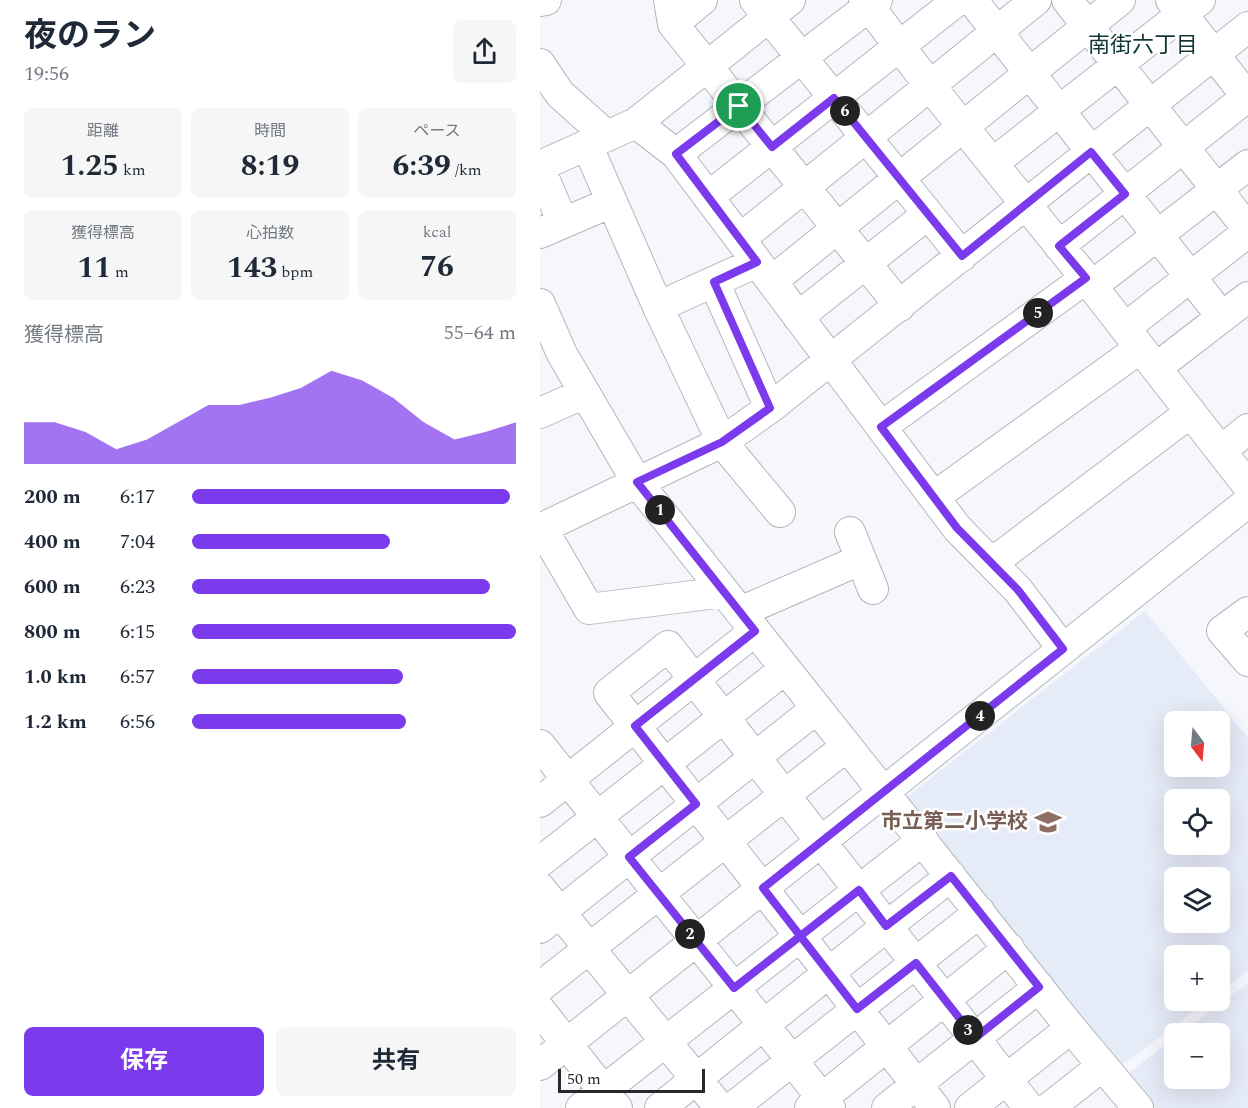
<!DOCTYPE html>
<html lang="ja">
<head>
<meta charset="utf-8">
<style>
	:root { --surface:#fff; --page:#f6f6f7; --text:#1f2937; --muted:#747a83; --accent:#7c3aed }
	body { margin:0; font-family:Spectral,"Noto Sans JP",serif; background:var(--page); color:var(--text); height:100vh; display:flex; flex-direction:column; font-size:22px; white-space:nowrap }
	* { box-sizing:border-box; margin:0 }
	p { font-size:20px; color:var(--muted) }
	.icon { flex:none; width:33px; height:33px; fill:none; stroke:currentColor; stroke-width:2; stroke-linecap:round; stroke-linejoin:round }
	.map { position:relative; flex:1; overflow:hidden }
	.panel { display:flex; flex-direction:column; background:var(--surface); width:540px }
	.panel>* { flex:none }
	.needle { width:39px; rotate:164deg }
	.controls { position:absolute; left:624px; top:711px; display:grid; gap:12px }
	.controls a { display:grid; place-items:center; width:66px; height:66px; border-radius:9px; background:var(--surface); box-shadow:0 6px 24px #0002; font-size:30px }
	.scale { position:absolute; left:18px; bottom:15px; width:147px; box-sizing:border-box; padding-left:6px; border:3px solid #27282a; border-top:0; font-size:16px; line-height:21px; white-space:nowrap; color:#27282a; -webkit-text-stroke:4px #fff; paint-order:stroke }
	.pin { position:absolute; display:grid; place-items:center; width:51px; height:51px; color:#fff; margin:-26px; border:3px solid #fff; border-radius:50%; box-shadow:0 2px 6px #0007 }
	.km { position:absolute; width:30px; height:30px; margin:-15px; border-radius:50%; background:#222; color:#fff; font-size:16px; line-height:30px; text-align:center }
	.round { display:grid; place-items:center; flex:none; width:63px; height:63px; border-radius:9px; background:var(--page) }
	.head { display:flex; align-items:center; justify-content:space-between; height:102px; padding:0 24px }
	h1 { font-size:33px; font-weight:700; line-height:45px }
	.stats { display:grid; grid-template-columns:repeat(3,1fr); gap:9px; height:102px; padding:6px 24px }
	.stats div { display:grid; align-content:center; border-radius:9px; background:var(--page); text-align:center }
	.stats b { font-size:30px; font-weight:700 }
	.stats small { font-size:16px; font-weight:400 }
	.stats p { font-size:16px }
	.chart { height:168px; padding:12px 24px }
	.chart p { display:flex; justify-content:space-between }
	.chart svg { width:100%; height:108px; margin-top:6px; fill:var(--accent); opacity:.7 }
	.cta { display:flex; gap:12px; margin-top:auto; padding:12px 24px }
	.cta a { flex:1; height:69px; border-radius:9px; background:var(--accent); color:#fff; font-size:24px; font-weight:700; line-height:69px; text-align:center }
	.cta a+a { background:var(--page); color:var(--text) }
	ul { padding:0 24px; list-style:none; font-size:20px }
	li { display:grid; grid-template-columns:96px 72px 1fr; align-items:center; height:45px }
	li i { height:15px; border-radius:8px; background:var(--accent) }
	main { display:flex; flex:1; min-height:0 }
	.map>svg:first-child { display:block }
	.built { fill:#e6ebf8; fill-rule:evenodd }
	.lines { fill:none; stroke-linecap:round; stroke-linejoin:round }
	.minor-casing { stroke:#b3b6bb; stroke-width:32 }
	.minor { stroke:#fff; stroke-width:30 }
	.route-casing { stroke:#fff; stroke-width:12 }
	.route { stroke:#7c3aed; stroke-width:8 }
	.labels { text-anchor:middle; dominant-baseline:central; stroke-width:5; stroke-linejoin:round; paint-order:stroke }
	.education-label { font-size:21px; font-weight:bold; fill:#785e54; stroke:#fff; text-anchor:end }
	.neighbourhood-label { font-size:22px; fill:#123536; stroke:#fff }
</style>
</head>
<body>
<main>
<section class="panel">
<div class="head"><div><h1>夜のラン</h1><p>19:56</p></div><a class="round"><svg class="icon" aria-label="share" viewBox="0 0 24 24"><path d="M12 15V3M7 8l5-5 5 5M5 13v7h14v-7"/></svg></a></div>
<div class="stats">
<div><p>距離</p><b>1.25<small> km</small></b></div>
<div><p>時間</p><b>8:19</b></div>
<div><p>ペース</p><b>6:39<small> /km</small></b></div>
</div>
<div class="stats">
<div><p>獲得標高</p><b>11<small> m</small></b></div>
<div><p>心拍数</p><b>143<small> bpm</small></b></div>
<div><p>kcal</p><b>76</b></div>
</div>
<div class="chart"><p><span>獲得標高</span>55–64 m</p>
<svg viewBox="0 0 160 44" preserveAspectRatio="none"><path d="M0 44V27L10 27L20 31L30 38L40 34L50 27L60 20L70 20L80 17L90 13L100 6L110 10L120 17L130 27L140 34L150 31L160 27V44z"/></svg>
</div>
<ul>
<li><b>200 m</b>6:17<i style="width:98%"></i></li>
<li><b>400 m</b>7:04<i style="width:61%"></i></li>
<li><b>600 m</b>6:23<i style="width:92%"></i></li>
<li><b>800 m</b>6:15<i style="width:100%"></i></li>
<li><b>1.0 km</b>6:57<i style="width:65%"></i></li>
<li><b>1.2 km</b>6:56<i style="width:66%"></i></li>
</ul>
<div class="cta"><a>保存</a><a>共有</a></div>
</section>
<div class="map">
<svg width="708" height="1108" viewBox="0 0 708 1108">
	<rect width="100%" height="100%" fill="#f5f7fd"/>
	<path class="built" d="M 605,611 L 708,738 L 708,971 L 680,992 L 680,956 L 634,956 L 634,1000 L 668,1001 L 582,1065 L 363,800 ZM 634,722 L 680,722 L 680,766 L 634,766 ZM 634,800 L 680,800 L 680,844 L 634,844 ZM 634,878 L 680,878 L 680,922 L 634,922 Z
		M 708,983 L 708,1108 L 616,1108 L 589,1073 L 634,1038 L 634,1078 L 680,1078 L 680,1034 L 641,1033 Z"/>
	<g class="lines">
		<defs>
			<path id="minor" d="M 129,0 L 133,24 L 360,306
				M 215,0 L 422,256
				M 324,0 L 390,86 L 552,286 L 708,486
				M 432,0 L 682,317
				M 527,0 L 708,229
				M 631,0 L 708,98
				M 0,1 L 6,0
				M 133,24 L 162,0
				M 0,64 L 20,94 L 67,136
				M 96,123 L 136,154 L 417,528 L 478,590 L 523,649
				M 47,145 L 118,307 L 182,442 L 240,512
				M 136,154 L 337,0
				M 453,163 L 660,0
				M 0,166 L 96,123 L 250,0
				M 0,169 L 23,223
				M 168,197 L 418,0
				M 0,233 L 72,202
				M 200,239 L 496,0
				M 519,246 L 708,96
				M 232,281 L 580,0
				M 174,282 L 230,408
				M 552,286 L 708,165
				M 0,304 L 22,354 L 97,482 L 531,1028 L 598,1108
				M 118,307 L 217,262
				M 258,317 L 388,214
				M 585,328 L 708,232
				M 616,368 L 708,297
				M 0,413 L 45,393
				M 341,427 L 546,278
				M 681,451 L 708,429
				M 394,497 L 600,348
				M 2,528 L 49,609 L 184,592
				M 0,529 L 182,442 L 230,408 L 708,27
				M 310,532 L 333,589
				M 452,563 L 651,412
				M 200,612 L 320,560
				M 708,612 L 682,631 L 708,661
				M 0,745 L 290,1108
				M 0,802 L 215,631
				M 0,862 L 245,669
				M 0,888 L 180,1108
				M 0,928 L 277,708
				M 0,987 L 307,746
				M 0,1010 L 77,1108
				M 0,1065 L 708,502
				M 41,1108 L 383,840
				M 120,1108 L 347,926 L 411,876
				M 192,1108 L 440,912
				M 270,1108 L 469,948
				M 347,1108 L 499,987
				M 395,1108 L 69,693 L 128,646 L 489,1108
				M 430,1108 L 531,1028
				M 509,1108 L 562,1066"/>
		</defs>
		<use href="#minor" class="minor-casing"/>
		<use href="#minor" class="minor"/>
	</g>
	<g class="lines">
		<defs>
			<path id="route" d="M 199,106 L 136,154 L 217,262 L 174,282 L 230,408 L 182,442 L 97,482 L 215,631 L 95,726 L 156,804 L 89,857 L 194,988 L 319,890 L 346,926 L 411,876 L 499,987 L 435,1038 L 376,963 L 317,1009 C 286,969 254,928 223,888 L 523,649 L 478,590 L 417,528 L 341,427 L 546,278 L 519,246 L 585,194 L 551,152 L 422,256 L 294,98 L 232,147 L 199,106"/>
		</defs>
		<use href="#route" class="route-casing"/>
		<use href="#route" class="route"/>
	</g>
	<defs>
		<symbol id="school-bare" viewBox="-9 -9 18 18"><path d="M0-5L7-2L0 1L-7-2ZM-4 1L0 2.5L4 1V4Q0 6-4 4Z" fill="#8d6e63" stroke="#fff" stroke-width="2.5" paint-order="stroke"/></symbol>
	</defs>
	<g fill-rule="evenodd">
		<use href="#school-bare" x="489" y="803" width="38" height="38"/>
	</g>
	<g class="labels">
		<g class="education-label">
			<text x="488" y="822">市立第二小学校</text>
		</g>
		<g class="neighbourhood-label">
			<text x="603" y="45">南街六丁目</text>
		</g>
	</g>
</svg>
<div class="controls">
<a><svg class="needle" viewBox="-14 -14 28 28"><path d="M0-13l5 13h-10z" fill="#e53935"/><path d="M0 13l5-13h-10z" fill="#747a83"/></svg></a>
<a><svg class="icon" aria-label="locate" viewBox="0 0 24 24"><circle cx="12" cy="12" r="6"/><path d="M12 2v4M12 18v4M2 12h4M18 12h4"/></svg></a>
<a><svg class="icon" aria-label="layers" viewBox="0 0 24 24"><path d="M12 4l9 5-9 5-9-5zM3 14l9 5 9-5"/></svg></a>
<a>+</a>
<a>−</a>
</div>
<div class="scale">50 m</div>
<div class="pin" style="left:199px;top:106px;background:#1e9e55"><svg class="icon" aria-label="arrive" viewBox="0 0 24 24"><path d="M6 21V4h12l-3 4 3 4H6"/></svg></div>
<b class="km" style="left:120px;top:510px">1</b>
<b class="km" style="left:150px;top:934px">2</b>
<b class="km" style="left:428px;top:1030px">3</b>
<b class="km" style="left:440px;top:716px">4</b>
<b class="km" style="left:498px;top:313px">5</b>
<b class="km" style="left:305px;top:111px">6</b>
</div>
</main>
</body>
</html>
